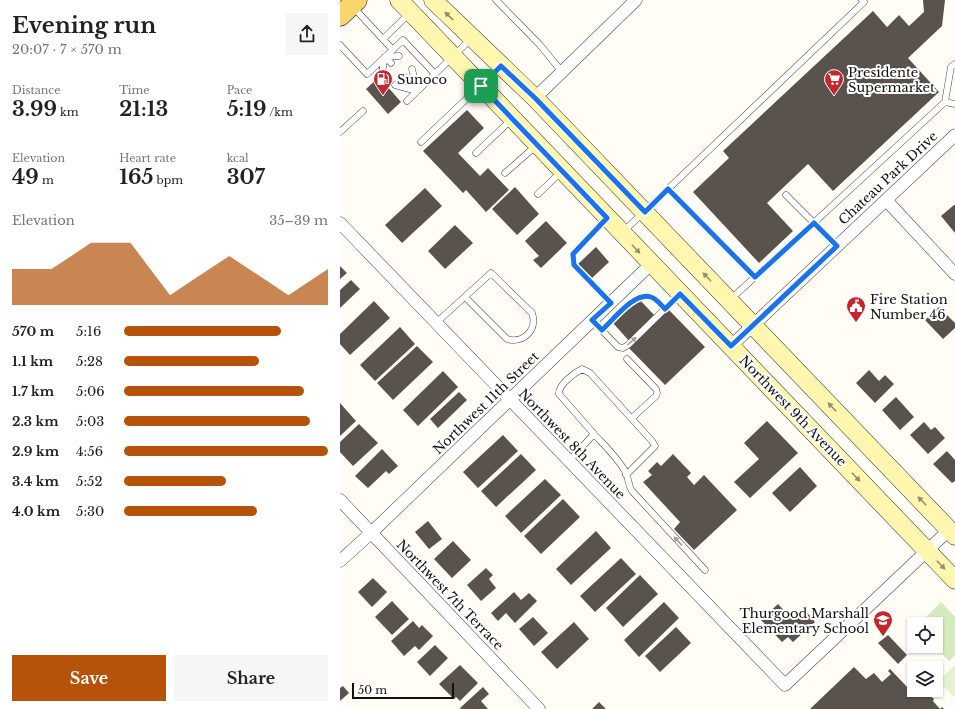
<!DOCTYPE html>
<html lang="en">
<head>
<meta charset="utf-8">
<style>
	:root { --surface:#fff; --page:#f6f6f6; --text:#222; --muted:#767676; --accent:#b45309 }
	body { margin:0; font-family:"Libre Baskerville",serif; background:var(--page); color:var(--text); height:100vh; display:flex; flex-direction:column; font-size:15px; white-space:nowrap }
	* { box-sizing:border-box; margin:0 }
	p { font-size:13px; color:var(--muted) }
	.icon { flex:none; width:22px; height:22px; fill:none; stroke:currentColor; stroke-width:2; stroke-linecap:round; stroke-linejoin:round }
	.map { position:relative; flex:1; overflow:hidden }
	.sheet { display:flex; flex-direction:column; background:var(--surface); width:340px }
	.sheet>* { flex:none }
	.tools { position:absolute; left:567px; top:617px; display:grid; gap:8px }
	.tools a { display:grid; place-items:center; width:36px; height:36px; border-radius:0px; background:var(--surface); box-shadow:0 1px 3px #0004; font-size:20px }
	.scale { position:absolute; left:12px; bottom:10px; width:102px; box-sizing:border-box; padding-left:4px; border:2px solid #111; border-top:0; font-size:11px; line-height:14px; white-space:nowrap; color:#111; -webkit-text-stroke:3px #fff; paint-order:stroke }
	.pin { position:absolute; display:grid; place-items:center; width:34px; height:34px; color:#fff; margin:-17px; border-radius:8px; box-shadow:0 2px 6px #0006 }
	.round { display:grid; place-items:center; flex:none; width:42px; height:42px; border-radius:0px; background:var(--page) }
	.summary { display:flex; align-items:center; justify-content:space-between; height:68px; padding:0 12px }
	h1 { font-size:22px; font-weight:800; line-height:30px }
	.figures { display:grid; grid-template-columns:repeat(3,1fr); gap:6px; height:68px; padding:4px 12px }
	.figures div { display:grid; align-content:center }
	.figures b { font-size:20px; font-weight:800 }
	.figures small { font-size:11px; font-weight:400 }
	.figures p { font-size:11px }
	.chart { height:112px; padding:8px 12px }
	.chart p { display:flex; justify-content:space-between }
	.chart svg { width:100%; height:72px; margin-top:4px; fill:var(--accent); opacity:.7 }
	.cta { display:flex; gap:8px; margin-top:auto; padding:8px 12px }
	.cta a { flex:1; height:46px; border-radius:0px; background:var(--accent); color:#fff; font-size:16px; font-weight:800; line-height:46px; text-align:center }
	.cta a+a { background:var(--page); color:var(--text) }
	ul { padding:0 12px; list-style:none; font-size:13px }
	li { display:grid; grid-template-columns:64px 48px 1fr; align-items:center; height:30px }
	li i { height:10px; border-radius:5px; background:var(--accent) }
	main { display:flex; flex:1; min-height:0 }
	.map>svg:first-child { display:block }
	.green { fill:#d5ebbd }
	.pitch { fill:#e6f2cf }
	.building { fill:#5a524d }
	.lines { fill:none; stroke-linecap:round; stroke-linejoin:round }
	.lane-casing { stroke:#444; stroke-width:7 }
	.street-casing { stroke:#444; stroke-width:13 }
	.secondary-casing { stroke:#333; stroke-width:19 }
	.primary-casing { stroke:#222; stroke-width:21 }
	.lane { stroke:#fff; stroke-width:6 }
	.street { stroke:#fff; stroke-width:12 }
	.secondary { stroke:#fff6b0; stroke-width:18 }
	.primary { stroke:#f9d66b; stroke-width:20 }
	.oneway { fill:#948f68 }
	.oneway2 { fill:#a0a0a0 }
	.route-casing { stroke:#fff; stroke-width:8 }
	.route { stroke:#1a73e8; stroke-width:5 }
	.labels { text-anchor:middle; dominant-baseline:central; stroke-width:4; stroke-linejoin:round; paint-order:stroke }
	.poi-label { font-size:13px; fill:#111; stroke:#fff; text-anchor:start }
	.street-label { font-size:13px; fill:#111; stroke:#fff }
</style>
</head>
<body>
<main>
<section class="sheet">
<div class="summary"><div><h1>Evening run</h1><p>20:07 · 7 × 570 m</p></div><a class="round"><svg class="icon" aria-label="share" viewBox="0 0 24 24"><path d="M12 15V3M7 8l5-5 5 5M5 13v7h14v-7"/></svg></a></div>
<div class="figures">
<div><p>Distance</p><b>3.99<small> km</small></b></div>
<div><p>Time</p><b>21:13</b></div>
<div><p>Pace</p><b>5:19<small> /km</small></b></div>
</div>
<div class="figures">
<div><p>Elevation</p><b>49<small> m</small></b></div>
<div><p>Heart rate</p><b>165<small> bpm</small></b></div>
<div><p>kcal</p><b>307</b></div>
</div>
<div class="chart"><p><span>Elevation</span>35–39 m</p>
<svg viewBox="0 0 160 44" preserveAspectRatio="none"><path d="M0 44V22L10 22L20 22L30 14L40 6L50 6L60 6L70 22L80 38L90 30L100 22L110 14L120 22L130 30L140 38L150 30L160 22V44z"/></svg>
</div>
<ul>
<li><b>570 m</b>5:16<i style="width:77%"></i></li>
<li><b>1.1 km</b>5:28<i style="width:66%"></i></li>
<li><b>1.7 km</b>5:06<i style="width:88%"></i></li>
<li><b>2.3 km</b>5:03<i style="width:91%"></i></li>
<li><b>2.9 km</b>4:56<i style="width:100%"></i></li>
<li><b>3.4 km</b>5:52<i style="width:50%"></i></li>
<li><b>4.0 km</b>5:30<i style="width:65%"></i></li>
</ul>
<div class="cta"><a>Save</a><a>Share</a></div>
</section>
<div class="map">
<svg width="615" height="709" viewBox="0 0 615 709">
	<rect width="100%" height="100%" fill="#fffdf5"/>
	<path class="green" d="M 601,602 L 615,617 L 615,655 L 609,661 L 594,646 L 596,646 L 596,624 L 579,624 Z"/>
	<path class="pitch" d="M 615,665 L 615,698 L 598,681 Z"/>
	<path class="building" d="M 583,0 L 605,0 L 602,26 L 568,58 L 599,92 L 493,191 L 468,164 L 427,203 L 453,231 L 419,263 L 353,192 L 389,158 L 383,151 L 533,11 L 547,27 L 559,15 L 569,26 L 584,12 Z
		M 39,77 L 61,102 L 48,114 L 26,89 Z
		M 127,110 L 144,128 L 118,153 L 140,176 L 148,168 L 169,190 L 146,212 L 126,190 L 123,193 L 83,151 Z
		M 175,187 L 199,214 L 177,235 L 152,209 Z
		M 85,188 L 102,206 L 62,243 L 45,225 Z
		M 614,205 L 615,205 L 615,233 L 601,216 Z
		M 206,221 L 227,243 L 201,268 L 193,260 L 199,256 L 185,241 Z
		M 115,225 L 133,243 L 105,269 L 88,251 Z
		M 256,247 L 269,262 L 252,278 L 238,264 Z
		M 0,266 L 7,273 L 0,279 Z
		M 11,280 L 20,289 L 0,308 L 0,290 Z
		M 299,299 L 316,317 L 290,342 L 273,323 Z
		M 34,301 L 50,318 L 10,355 L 0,344 L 0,334 Z
		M 599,307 L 615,323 L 615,328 L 603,339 L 585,320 Z
		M 328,309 L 365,347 L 325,385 L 288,347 Z
		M 60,327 L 75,344 L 35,381 L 20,365 Z
		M 77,346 L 93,362 L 53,400 L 37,383 Z
		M 529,370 L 539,381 L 545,375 L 554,384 L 535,403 L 516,383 Z
		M 103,371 L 118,387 L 78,426 L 63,410 Z
		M 119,392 L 127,400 L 98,428 L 90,419 Z
		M 556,397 L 574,417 L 560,430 L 542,410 Z
		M 0,403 L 16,421 L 0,436 Z
		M 427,421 L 458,453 L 410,498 L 394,482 L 419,459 L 404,443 Z
		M 584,422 L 591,430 L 595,427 L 605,438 L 588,454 L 570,435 Z
		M 19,424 L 38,443 L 13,466 L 0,452 L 0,442 Z
		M 163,435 L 178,451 L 138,488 L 123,472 Z
		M 42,449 L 58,466 L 49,474 L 46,471 L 28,488 L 15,476 Z
		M 607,451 L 615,460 L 615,481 L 612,483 L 593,464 Z
		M 181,454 L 196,470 L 156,507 L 141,491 Z
		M 333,454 L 351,473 L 347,477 L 354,485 L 364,475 L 397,510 L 354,550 L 334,529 L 340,522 L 303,482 L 312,475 L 308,471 L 317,462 L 321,466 Z
		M 460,467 L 477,486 L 450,512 L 432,493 Z
		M 205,479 L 221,495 L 181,533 L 165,516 Z
		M 223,499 L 240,517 L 201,554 L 184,536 Z
		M 88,521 L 102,539 L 89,549 L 75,532 Z
		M 256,531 L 271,548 L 231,585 L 216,569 Z
		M 113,541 L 131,560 L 112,578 L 94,559 Z
		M 281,558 L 296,574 L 255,612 L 240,596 Z
		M 146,568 L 153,575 L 149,579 L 156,588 L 141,601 L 127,585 Z
		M 300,575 L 318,594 L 283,627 L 266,608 Z
		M 33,578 L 47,592 L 32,607 L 18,592 Z
		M 174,592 L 181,600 L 189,593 L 197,601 L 175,623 L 166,613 L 158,621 L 151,613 Z
		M 52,601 L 69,619 L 52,635 L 35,617 Z
		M 324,602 L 339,618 L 299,657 L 284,640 Z
		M 438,604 L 453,620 L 464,609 L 475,622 L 453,642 L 448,637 L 442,642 L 421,620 Z
		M 193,617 L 208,633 L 194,646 L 179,629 Z
		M 73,621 L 79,628 L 82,625 L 93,636 L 79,650 L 75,646 L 64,656 L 51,641 Z
		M 234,622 L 249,639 L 217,669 L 201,652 Z
		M 336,627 L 351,643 L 320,672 L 305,656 Z
		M 548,635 L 567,655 L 558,664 L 538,643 Z
		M 95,645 L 108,658 L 90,676 L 77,662 Z
		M 120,665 L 138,683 L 120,701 L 116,697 L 114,699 L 99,684 Z
		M 514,667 L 526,679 L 534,673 L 542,682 L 551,674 L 548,671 L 550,669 L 570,690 L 574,686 L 574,690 L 583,690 L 594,699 L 593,701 L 600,709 L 602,707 L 604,709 L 470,709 Z
		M 3,686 L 9,693 L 0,701 L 0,688 Z
		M 143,687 L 149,694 L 141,701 L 148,709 L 121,709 L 120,708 Z
		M 259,702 L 266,709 L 252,709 Z"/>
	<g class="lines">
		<defs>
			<path id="lane" d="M 156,0 L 200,45 L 222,72
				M 14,8 L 53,50
				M 43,39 L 69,14
				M 0,45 L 27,74 L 63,40 L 95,74
				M 45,57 L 59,56
				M 45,57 L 51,63
				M 72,69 L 77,91
				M 42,72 L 45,57
				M 64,77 L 77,90
				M 55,85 L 77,91
				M 67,101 L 131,39
				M 605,102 L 611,67 L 615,64
				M 0,132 L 23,111
				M 81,142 L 160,67
				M 136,153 L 172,119
				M 165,173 L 197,145
				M 328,189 L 415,277
				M 198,194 L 221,172
				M 446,195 L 497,246
				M 266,219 L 233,254 L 234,265 L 271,303
				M 284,231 L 524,2 L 522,0
				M 391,299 L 605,102 L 615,104
				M 252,320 L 278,347 L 283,348 L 288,345 L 340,294
				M 96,323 L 151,273 L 192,313 C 198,330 183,344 167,339 L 125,297
				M 262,330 C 273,320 295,291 311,297 C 317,299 321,305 325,309
				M 287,359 L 316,389 L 317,393 L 316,396 L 292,418
				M 254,434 L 219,394 C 218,385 234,373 242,369 L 250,373 L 312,441 L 315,446 L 286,475
				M 229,461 L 254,434 C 265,446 279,459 286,473 C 289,480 288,485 292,491 L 365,570"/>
			<path id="street" d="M 195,98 L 296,0
				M 546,200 L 615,274
				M 0,223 L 445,685 L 609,530
				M 391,346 L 615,135
				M 0,500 L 199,709
				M 0,561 L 31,533 L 311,264"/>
			<path id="secondary" d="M 59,0 L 615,580
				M 93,0 L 195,98 L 615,536"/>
			<path id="primary" d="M 0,16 L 17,0"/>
		</defs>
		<use href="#lane" class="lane-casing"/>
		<use href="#street" class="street-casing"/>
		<use href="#secondary" class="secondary-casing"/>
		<use href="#primary" class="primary-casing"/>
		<use href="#lane" class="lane"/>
		<use href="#street" class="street"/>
		<use href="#secondary" class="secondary"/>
		<use href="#primary" class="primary"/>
	</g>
	<defs><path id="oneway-solid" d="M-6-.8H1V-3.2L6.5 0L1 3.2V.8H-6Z"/></defs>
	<g class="oneway">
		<use href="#oneway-solid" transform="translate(109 16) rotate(-136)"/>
		<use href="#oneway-solid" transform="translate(296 249) rotate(46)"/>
		<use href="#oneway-solid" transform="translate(367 277) rotate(-134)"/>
		<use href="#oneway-solid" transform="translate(492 407) rotate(-134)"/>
		<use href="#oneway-solid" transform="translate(516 477) rotate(46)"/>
		<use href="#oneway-solid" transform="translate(582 501) rotate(-134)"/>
		<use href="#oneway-solid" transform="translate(601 565) rotate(46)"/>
	</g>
	<g class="oneway2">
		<use href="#oneway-solid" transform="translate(292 341) rotate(-42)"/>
		<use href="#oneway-solid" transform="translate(338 541) rotate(-133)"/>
	</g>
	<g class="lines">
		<defs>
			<path id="route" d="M 161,66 L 195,98 L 305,212 L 328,189 L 415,277 L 474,223 L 497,246 L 391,346 L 340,294 L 325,309 C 321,305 317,299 311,297 C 295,291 273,320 262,330 L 252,320 L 271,303 L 234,265 L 233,254 L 267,218 L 141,86 Z"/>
		</defs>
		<use href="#route" class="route-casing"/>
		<use href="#route" class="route"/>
	</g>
	<defs>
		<symbol id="fuel-pin" viewBox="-11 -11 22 30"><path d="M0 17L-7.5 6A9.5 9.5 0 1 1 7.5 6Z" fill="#c4262e" stroke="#fff"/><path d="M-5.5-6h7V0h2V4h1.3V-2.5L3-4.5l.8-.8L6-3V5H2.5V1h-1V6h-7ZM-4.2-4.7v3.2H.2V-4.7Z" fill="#fff"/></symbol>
		<symbol id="supermarket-pin" viewBox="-11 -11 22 30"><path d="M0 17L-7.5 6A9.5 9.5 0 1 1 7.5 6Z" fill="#c4262e" stroke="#fff"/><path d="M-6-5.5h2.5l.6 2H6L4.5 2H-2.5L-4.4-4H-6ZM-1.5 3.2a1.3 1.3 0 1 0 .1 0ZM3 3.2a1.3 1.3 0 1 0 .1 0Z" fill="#fff"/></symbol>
		<symbol id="civic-pin" viewBox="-11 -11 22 30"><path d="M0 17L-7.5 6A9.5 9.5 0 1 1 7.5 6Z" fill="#c4262e" stroke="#fff"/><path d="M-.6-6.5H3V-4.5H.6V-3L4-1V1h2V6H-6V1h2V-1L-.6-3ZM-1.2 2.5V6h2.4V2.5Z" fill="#fff"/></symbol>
		<symbol id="school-pin" viewBox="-11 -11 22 30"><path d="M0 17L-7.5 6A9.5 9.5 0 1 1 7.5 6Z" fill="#c4262e" stroke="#fff"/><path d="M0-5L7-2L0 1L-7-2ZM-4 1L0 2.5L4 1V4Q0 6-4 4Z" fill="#fff"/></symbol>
	</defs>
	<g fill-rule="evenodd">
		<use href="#fuel-pin" x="32" y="68" width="22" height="30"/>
		<use href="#supermarket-pin" x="483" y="68" width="22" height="30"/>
		<use href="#civic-pin" x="505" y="295" width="22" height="30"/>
		<use href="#school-pin" x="532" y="609" width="22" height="30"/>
	</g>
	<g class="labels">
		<g class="poi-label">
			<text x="508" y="72">Presidente<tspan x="508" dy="15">Supermarket</tspan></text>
			<text x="57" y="79">Sunoco</text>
			<text x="530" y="299">Fire Station<tspan x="530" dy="15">Number 46</tspan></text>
			<text x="529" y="613" text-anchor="end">Thurgood Marshall<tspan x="529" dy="15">Elementary School</tspan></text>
		</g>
		<g class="street-label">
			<text transform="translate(548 178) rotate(-43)">Chateau Park Drive</text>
			<text transform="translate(146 403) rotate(-44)">Northwest 11th Street</text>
			<text transform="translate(453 411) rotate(46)">Northwest 9th Avenue</text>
			<text transform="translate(232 444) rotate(46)">Northwest 8th Avenue</text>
			<text transform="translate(110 595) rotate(46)">Northwest 7th Terrace</text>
		</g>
	</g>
</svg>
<div class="tools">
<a><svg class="icon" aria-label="locate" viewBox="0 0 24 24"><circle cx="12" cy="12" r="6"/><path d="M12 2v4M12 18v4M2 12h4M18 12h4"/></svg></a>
<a><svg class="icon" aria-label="layers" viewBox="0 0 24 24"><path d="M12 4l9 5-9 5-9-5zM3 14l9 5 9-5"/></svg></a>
</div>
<div class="scale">50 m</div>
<div class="pin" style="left:141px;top:86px;background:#1e9e55"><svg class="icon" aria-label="arrive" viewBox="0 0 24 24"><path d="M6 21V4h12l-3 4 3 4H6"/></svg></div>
</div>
</main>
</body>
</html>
